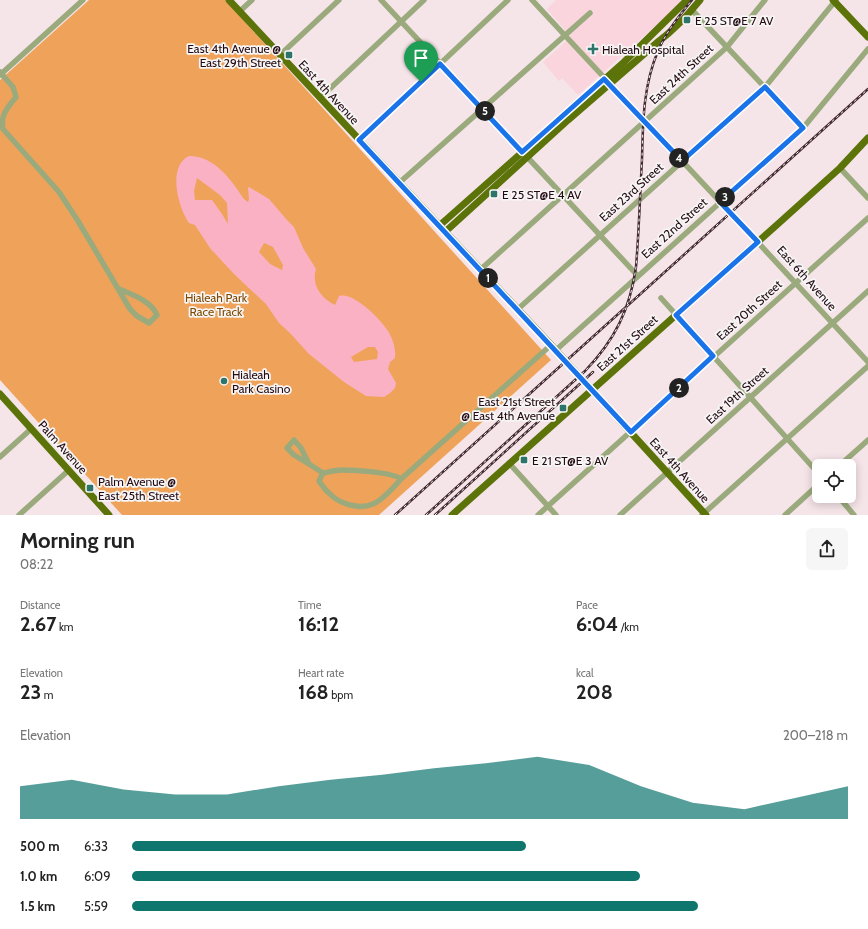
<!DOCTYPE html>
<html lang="en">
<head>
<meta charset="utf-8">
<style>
	:root { --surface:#fff; --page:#f6f6f6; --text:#222; --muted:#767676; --accent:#0f766e }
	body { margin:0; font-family:Cabin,sans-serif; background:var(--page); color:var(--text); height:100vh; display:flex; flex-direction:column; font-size:15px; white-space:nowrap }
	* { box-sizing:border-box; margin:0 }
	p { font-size:13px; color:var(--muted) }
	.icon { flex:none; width:22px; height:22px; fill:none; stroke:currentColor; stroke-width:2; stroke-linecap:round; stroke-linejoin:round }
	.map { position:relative; height:515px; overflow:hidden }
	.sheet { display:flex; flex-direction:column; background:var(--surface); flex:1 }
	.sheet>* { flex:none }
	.tools { position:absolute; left:812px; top:459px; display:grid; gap:8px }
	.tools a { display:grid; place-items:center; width:44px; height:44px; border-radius:6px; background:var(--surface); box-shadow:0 2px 10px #0003; font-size:20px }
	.pin { position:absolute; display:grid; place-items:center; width:34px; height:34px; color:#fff; margin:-41px -17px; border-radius:50% 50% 50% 0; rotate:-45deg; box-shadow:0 0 4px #0007 }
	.pin .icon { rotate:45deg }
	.km { position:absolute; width:20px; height:20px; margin:-10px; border-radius:50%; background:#222; color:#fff; font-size:11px; line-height:20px; text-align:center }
	.round { display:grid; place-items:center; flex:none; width:42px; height:42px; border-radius:6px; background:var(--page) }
	.headline { display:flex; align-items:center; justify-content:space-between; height:68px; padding:0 20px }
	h1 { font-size:22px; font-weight:800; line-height:30px }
	.figures { display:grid; grid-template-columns:repeat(3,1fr); gap:6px; height:68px; padding:4px 20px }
	.figures div { display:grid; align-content:center }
	.figures b { font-size:20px; font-weight:800 }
	.figures small { font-size:11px; font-weight:400 }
	.figures p { font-size:11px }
	.chart { height:112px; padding:8px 20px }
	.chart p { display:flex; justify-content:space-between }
	.chart svg { width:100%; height:72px; margin-top:4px; fill:var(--accent); opacity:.7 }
	ul { padding:0 20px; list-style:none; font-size:13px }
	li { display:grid; grid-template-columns:64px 48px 1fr; align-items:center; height:30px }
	li i { height:10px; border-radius:5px; background:var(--accent) }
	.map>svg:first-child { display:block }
	.built { fill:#fad5dd }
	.green { fill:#efa35a }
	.water { fill:#fab1c3; fill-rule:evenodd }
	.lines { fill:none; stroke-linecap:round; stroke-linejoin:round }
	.minor { stroke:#9baa7c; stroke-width:5.5 }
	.major { stroke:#5b7308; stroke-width:7 }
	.rail-casing { stroke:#432930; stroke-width:2.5 }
	.rail { stroke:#f6f6f6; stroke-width:1; stroke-dasharray:3; stroke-linecap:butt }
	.route-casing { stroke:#fff; stroke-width:8 }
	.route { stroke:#1a73e8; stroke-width:5 }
	.poi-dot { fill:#2d746a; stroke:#f6f6f6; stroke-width:1.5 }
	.labels { text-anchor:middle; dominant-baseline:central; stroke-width:3.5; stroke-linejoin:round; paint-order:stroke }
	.poi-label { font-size:12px; fill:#260a12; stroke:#f6f6f6; text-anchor:start }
	.street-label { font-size:12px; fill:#260a12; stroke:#f6f6f6 }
	.park-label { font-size:12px; fill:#804800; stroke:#f6f6f6 }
</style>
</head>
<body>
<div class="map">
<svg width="868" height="515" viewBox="0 0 868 515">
	<rect width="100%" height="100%" fill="#f5e4e8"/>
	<path class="built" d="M 556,0 L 684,0 L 578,95 L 562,78 L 559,81 L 543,62 L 571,37 L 547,9 Z"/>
	<path class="green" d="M 89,0 L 225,0 L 551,360 L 379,515 L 122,515 L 0,380 L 0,80 Z"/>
	<path class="water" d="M 189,156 C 215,156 231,180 244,199 L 248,202 L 249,199 L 248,188 L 249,187 L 269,199 L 287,220 L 294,227 L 303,248 L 316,269 C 311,285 321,298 335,305 L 339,296 C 354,292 380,319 388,331 C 393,339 396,349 395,358 L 390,362 L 388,369 L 396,383 L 395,388 L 390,393 L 384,397 L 366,396 L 344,382 L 309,354 L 290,333 L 279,323 L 266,304 L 234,274 L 210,248 L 195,225 L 189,223 C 178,208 167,166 189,156 ZM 197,178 L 220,195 L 227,203 L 228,224 L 222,214 L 212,200 L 195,200 L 194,191 ZM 264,243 L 273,247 L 283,265 L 282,270 L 270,264 L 259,252 ZM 368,347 L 375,347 L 378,352 L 377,359 L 354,362 L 351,357 Z"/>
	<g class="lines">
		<path class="minor" d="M 381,0 L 638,276
			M 532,0 C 644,121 757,240 868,362
			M 692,10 L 803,128
			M 239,12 L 252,0
			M 280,55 L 339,0
			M 0,72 L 13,87 L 16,97 C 8,107 0,115 3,129 L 59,192 L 78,221 L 130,309 L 137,316 L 149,323 L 157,315 C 151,301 133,295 119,289
			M 0,75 L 83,0
			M 320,98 L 424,0
			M 359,140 L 508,0
			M 840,168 L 868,198
			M 399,183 L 590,13
			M 480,270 L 727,47 L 765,0
			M 661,298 L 819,474
			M 518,309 L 765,87 L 836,0
			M 556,350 L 803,128 L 868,49
			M 0,457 L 31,429
			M 509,463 L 556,515
			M 309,464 L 294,455 L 287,448 L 294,440 L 301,448 L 309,464 L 323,473
			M 839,466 L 868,440
			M 401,479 C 392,472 354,470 342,470 C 335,470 329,472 323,473 L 319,481 C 322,485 325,490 329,493 C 339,504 359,510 373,504 C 383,500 394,487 401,479 L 551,345
			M 838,496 L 854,515
			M 19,515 L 69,470
			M 538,515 L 868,218
			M 620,515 L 868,291
			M 702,515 L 868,366
			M 785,515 L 819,484"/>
		<path class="major" d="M 229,0 L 551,345 L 706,515
			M 833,0 L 868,37
			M 439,226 L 624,62 L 687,0
			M 445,232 L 568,120 L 659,41 C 675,29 687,16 700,0
			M 0,394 L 109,515
			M 452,515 L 779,223 L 840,168 L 868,138"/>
		<defs>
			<path id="rail" d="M 395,515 L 868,89
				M 426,515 L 585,371 C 615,340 630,309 636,267 C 639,231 640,195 642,159 C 643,122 643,86 658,51 C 666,32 679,16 692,0
				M 435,515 L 593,372"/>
		</defs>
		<use href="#rail" class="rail-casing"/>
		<use href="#rail" class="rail"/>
	</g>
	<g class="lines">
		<defs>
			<path id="route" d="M 440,64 L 522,152 L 604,79 L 682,161 L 765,87 L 803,128 L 720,202 L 758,242 L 676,315 L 713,356 L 631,432 L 359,140 Z"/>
		</defs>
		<use href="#route" class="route-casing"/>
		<use href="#route" class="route"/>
	</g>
	<g class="poi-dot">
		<rect x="683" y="16" width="8" height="8" rx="2"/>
		<path d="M591 43h4v4h4v4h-4v4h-4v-4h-4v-4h4z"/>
		<rect x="285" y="51" width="8" height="8" rx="2"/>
		<rect x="490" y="190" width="8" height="8" rx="2"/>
		<circle cx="224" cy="381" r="4"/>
		<rect x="559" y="404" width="8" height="8" rx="2"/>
		<rect x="520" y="456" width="8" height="8" rx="2"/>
		<rect x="86" y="484" width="8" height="8" rx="2"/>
	</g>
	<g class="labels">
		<g class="poi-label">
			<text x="695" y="20">E 25 ST@E 7 AV</text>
			<text x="281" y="48" text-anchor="end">East 4th Avenue @<tspan x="281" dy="14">East 29th Street</tspan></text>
			<text x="602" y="49">Hialeah Hospital</text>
			<text x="502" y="194">E 25 ST@E 4 AV</text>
			<text x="232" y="374">Hialeah<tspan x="232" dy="14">Park Casino</tspan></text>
			<text x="555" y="401" text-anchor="end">East 21st Street<tspan x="555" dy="14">@ East 4th Avenue</tspan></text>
			<text x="532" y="460">E 21 ST@E 3 AV</text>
			<text x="98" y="481">Palm Avenue @<tspan x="98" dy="14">East 25th Street</tspan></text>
		</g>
		<g class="street-label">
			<text transform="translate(681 74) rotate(-43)">East 24th Street</text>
			<text transform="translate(329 92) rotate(47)">East 4th Avenue</text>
			<text transform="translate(631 192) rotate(-42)">East 23rd Street</text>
			<text transform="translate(674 228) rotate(-42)">East 22nd Street</text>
			<text transform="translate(807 278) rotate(48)">East 6th Avenue</text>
			<text transform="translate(749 310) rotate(-42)">East 20th Street</text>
			<text transform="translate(627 343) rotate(-42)">East 21st Street</text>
			<text transform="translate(737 395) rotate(-42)">East 19th Street</text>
			<text transform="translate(63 447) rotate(48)">Palm Avenue</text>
			<text transform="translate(680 470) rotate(48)">East 4th Avenue</text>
		</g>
		<g class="park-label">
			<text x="216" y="297">Hialeah Park<tspan x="216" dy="14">Race Track</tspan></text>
		</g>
	</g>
</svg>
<div class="tools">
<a><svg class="icon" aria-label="locate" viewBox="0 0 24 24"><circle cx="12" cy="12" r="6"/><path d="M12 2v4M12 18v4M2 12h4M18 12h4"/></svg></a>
</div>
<div class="pin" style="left:421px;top:82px;background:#1e9e55"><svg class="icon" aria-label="arrive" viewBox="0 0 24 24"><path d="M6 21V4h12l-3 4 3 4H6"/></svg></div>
<b class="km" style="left:488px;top:278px">1</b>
<b class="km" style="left:679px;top:388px">2</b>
<b class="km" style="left:725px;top:197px">3</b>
<b class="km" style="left:679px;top:158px">4</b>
<b class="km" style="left:485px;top:111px">5</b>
</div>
<section class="sheet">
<div class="headline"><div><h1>Morning run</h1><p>08:22</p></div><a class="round"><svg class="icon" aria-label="share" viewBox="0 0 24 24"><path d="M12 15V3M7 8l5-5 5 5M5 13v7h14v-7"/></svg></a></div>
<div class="figures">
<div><p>Distance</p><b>2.67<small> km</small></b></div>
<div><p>Time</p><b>16:12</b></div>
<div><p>Pace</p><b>6:04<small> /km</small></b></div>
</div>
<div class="figures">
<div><p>Elevation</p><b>23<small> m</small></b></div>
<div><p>Heart rate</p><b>168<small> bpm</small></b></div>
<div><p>kcal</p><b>208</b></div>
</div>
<div class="chart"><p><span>Elevation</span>200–218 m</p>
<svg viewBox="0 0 160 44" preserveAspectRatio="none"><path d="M0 44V24L10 20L20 26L30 29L40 29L50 24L60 20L70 17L80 13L90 10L100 6L110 11L120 24L130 34L140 38L150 31L160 24V44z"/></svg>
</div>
<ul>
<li><b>500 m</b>6:33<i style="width:55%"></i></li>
<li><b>1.0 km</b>6:09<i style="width:71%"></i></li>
<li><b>1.5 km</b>5:59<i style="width:79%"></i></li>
</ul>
</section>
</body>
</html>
